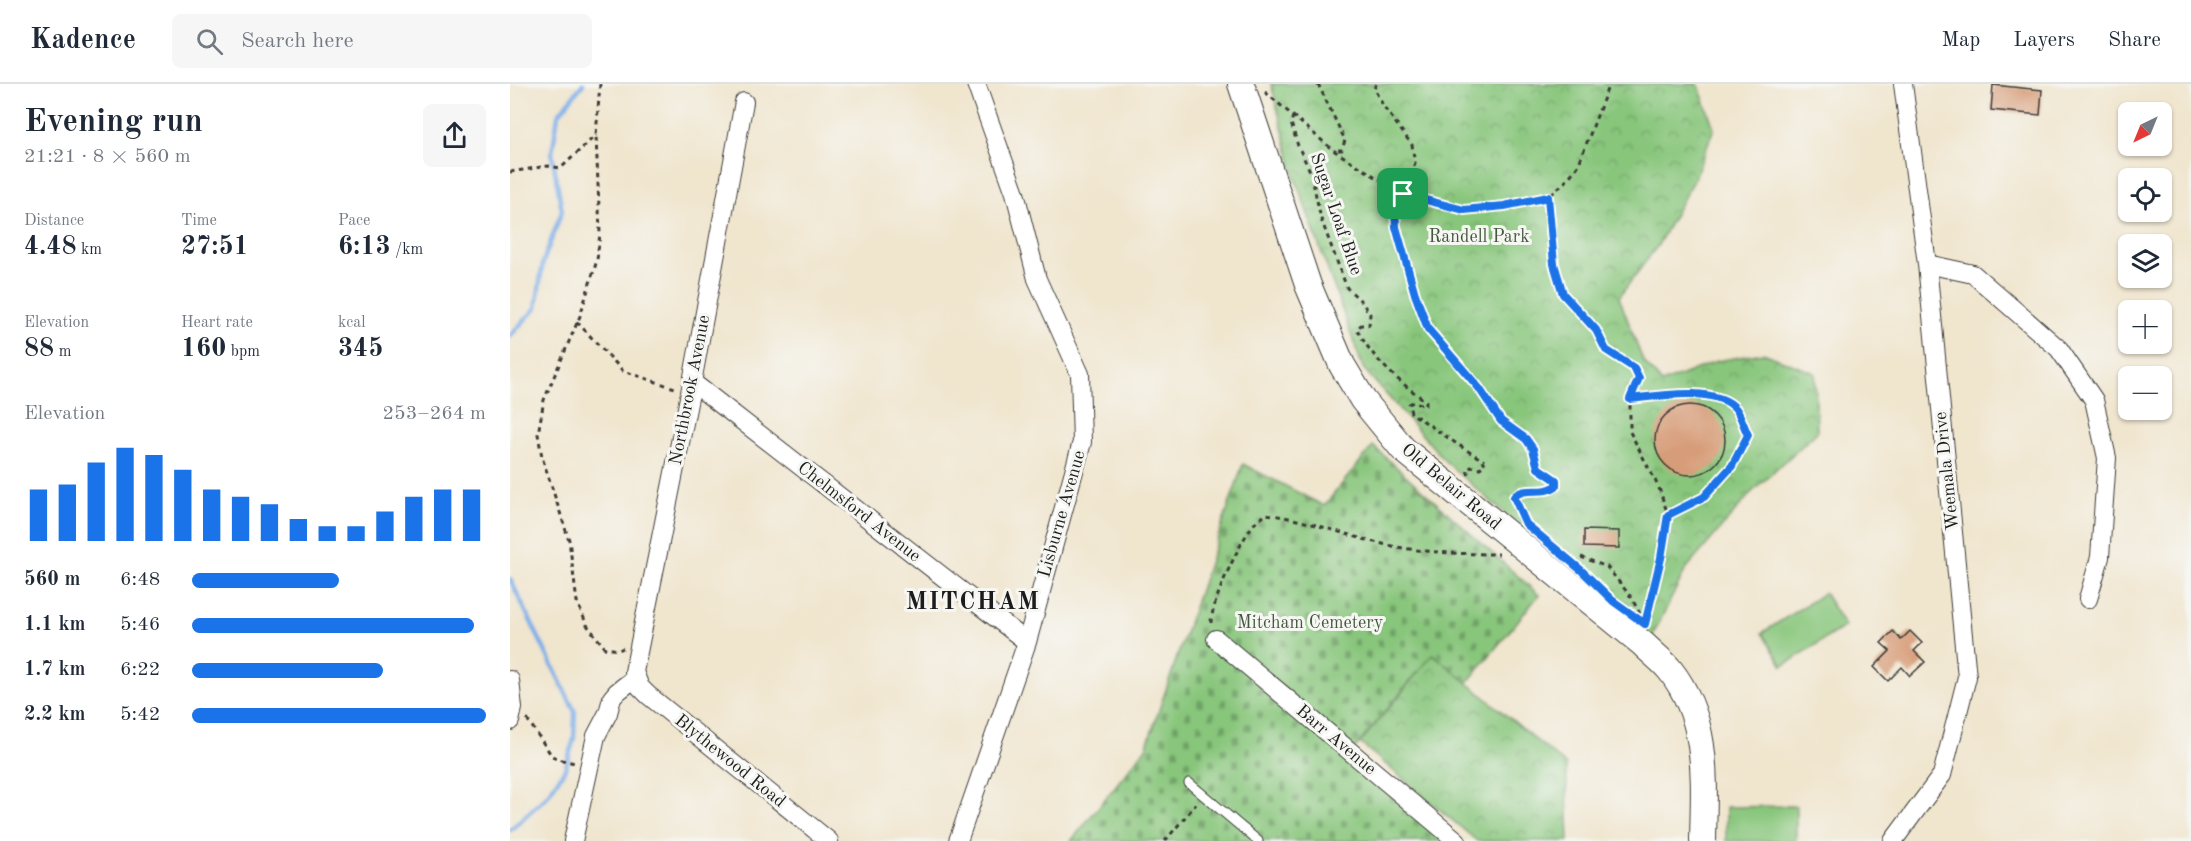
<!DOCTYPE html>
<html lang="en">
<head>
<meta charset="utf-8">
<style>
	:root { --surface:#fff; --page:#f6f6f7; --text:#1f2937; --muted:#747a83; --line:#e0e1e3; --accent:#1a73e8 }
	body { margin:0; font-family:"Old Standard TT",serif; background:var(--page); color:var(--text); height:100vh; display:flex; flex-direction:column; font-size:22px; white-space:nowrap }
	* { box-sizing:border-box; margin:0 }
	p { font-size:20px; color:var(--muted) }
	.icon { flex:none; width:33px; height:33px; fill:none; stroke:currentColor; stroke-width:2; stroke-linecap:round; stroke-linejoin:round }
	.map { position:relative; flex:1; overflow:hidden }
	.sheet { display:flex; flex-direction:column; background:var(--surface); width:510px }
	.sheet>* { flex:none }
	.needle { width:39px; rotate:223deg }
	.fabs { position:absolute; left:1608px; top:18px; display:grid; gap:12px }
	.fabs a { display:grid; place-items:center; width:54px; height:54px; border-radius:9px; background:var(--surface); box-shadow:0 2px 4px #0004; font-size:30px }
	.pin { position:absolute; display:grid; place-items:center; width:51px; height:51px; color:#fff; margin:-26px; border-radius:12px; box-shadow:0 3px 9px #0006 }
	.round { display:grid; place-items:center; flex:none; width:63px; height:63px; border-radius:9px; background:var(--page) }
	.summary { display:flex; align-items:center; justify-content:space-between; height:102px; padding:0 24px }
	h1 { font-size:33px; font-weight:800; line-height:45px }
	.stats { display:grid; grid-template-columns:repeat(3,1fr); gap:9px; height:102px; padding:6px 24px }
	.stats div { display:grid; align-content:center }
	.stats b { font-size:26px; font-weight:800 }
	.stats small { font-size:16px; font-weight:400 }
	.stats p { font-size:16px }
	.chart { height:168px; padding:12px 24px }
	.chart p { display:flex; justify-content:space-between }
	.chart svg { width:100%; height:108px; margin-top:6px; stroke:var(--accent); stroke-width:6 }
	ul { padding:0 24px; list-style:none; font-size:20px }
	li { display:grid; grid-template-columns:96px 72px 1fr; align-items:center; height:45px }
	li i { height:15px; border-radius:8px; background:var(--accent) }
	header { display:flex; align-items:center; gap:36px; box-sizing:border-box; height:84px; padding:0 30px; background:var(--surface); border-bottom:2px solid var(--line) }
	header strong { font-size:28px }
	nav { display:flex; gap:33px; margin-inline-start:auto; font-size:21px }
	.search { width:420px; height:54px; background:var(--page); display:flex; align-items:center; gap:15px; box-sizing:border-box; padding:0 21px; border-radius:9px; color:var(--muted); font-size:22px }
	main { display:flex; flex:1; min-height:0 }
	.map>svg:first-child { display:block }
	.cemetery { fill:url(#cemetery-stones); stroke:#52714c; stroke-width:1.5 }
	.park { fill:url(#park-crowns); stroke:#52714c; stroke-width:1.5 }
	.pitch { fill:#88c67c; stroke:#52714c; stroke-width:1.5 }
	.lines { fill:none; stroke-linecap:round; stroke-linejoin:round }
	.stream { stroke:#7daee8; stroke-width:4.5 }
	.building { fill:#d79c78 }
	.lane-casing { stroke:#3c3a37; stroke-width:11 }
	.street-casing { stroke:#3c3a37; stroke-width:20 }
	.secondary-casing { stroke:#3c3a37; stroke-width:28 }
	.path { stroke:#3c3a37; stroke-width:3; stroke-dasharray:4.5 4.5; stroke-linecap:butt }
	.lane { stroke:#fff; stroke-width:9 }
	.street { stroke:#fff; stroke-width:18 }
	.secondary { stroke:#fff; stroke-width:26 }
	.route-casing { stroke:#fff; stroke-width:12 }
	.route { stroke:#1a73e8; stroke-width:8 }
	.labels { text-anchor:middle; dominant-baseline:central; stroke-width:6; stroke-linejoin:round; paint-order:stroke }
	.street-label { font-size:18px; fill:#1c1c1c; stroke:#f6f6f2 }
	.park-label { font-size:18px; fill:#42583e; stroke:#f6f6f2 }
	.district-label { font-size:24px; font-weight:bold; letter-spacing:1.5px; fill:#1c1c1c; stroke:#f6f6f2 }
</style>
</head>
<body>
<header>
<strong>Kadence</strong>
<div class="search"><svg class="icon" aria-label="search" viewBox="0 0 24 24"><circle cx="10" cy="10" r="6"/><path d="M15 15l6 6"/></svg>Search here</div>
<nav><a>Map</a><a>Layers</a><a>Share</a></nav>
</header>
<main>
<section class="sheet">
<div class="summary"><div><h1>Evening run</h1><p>21:21 · 8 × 560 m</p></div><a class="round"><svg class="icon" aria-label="share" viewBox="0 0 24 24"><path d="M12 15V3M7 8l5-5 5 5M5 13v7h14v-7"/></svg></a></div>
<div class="stats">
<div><p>Distance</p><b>4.48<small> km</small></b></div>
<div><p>Time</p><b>27:51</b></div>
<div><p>Pace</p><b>6:13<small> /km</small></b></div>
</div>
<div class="stats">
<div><p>Elevation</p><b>88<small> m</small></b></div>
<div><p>Heart rate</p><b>160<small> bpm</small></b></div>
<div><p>kcal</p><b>345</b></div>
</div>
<div class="chart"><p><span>Elevation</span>253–264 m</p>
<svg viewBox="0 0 160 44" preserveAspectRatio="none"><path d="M5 44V23M15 44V21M25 44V12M35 44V6M45 44V9M55 44V15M65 44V23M75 44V26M85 44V29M95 44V35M105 44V38M115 44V38M125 44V32M135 44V26M145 44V23M155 44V23"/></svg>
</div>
<ul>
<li><b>560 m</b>6:48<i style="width:50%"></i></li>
<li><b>1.1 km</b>5:46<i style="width:96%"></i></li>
<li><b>1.7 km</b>6:22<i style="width:65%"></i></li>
<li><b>2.2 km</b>5:42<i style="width:100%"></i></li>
</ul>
</section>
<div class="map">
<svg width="1681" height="757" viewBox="0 0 1681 757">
	<defs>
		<pattern id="cemetery-stones" width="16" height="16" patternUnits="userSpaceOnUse" patternTransform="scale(1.5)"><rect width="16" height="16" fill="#88c67c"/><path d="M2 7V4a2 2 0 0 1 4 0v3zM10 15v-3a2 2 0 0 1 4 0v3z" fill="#6ea065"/></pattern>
		<pattern id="park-crowns" width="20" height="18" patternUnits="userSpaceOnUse" patternTransform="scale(1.5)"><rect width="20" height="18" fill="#88c67c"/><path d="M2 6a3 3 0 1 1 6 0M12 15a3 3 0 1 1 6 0" fill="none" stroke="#6ea065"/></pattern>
	</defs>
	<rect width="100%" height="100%" fill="#f6f6f2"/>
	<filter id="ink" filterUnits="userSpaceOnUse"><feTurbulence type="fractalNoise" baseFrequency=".0167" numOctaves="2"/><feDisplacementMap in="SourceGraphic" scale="12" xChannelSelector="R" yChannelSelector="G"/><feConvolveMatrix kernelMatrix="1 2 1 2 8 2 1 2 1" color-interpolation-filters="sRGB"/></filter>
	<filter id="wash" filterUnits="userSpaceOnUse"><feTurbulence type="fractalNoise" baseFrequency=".008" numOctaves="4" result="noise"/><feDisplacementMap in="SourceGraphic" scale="24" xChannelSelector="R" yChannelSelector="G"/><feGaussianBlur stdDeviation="1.35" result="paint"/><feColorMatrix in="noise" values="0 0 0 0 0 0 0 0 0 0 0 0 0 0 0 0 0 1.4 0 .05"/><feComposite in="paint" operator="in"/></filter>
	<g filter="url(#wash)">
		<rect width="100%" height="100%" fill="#f0e5cd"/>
		<path class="cemetery" d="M 863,362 L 1029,511 L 957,599 L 922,571 L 838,673 L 937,757 L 561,757 L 636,664 L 733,380 L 814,422 Z"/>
		<path class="park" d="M 761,0 L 1188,0 L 1204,44 L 1186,91 L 1148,161 L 1109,213 L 1133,277 L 1152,299 L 1207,277 L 1253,269 L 1305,289 L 1307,348 L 1242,408 L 1176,485 L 1142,553 L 1060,487 L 936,378 L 853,284 L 785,94 Z
			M 923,570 L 1056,681 L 1059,757 L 967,757 L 850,659 Z"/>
		<path class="pitch" d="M 1314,509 L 1335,542 L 1273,582 L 1252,549 Z
			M 1286,722 L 1286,757 L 1216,757 L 1216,723 Z"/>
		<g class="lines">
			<path class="stream" d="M 0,252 L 26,224 L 33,178 L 52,127 L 42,69 L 48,31 L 73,0
				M 0,495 L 65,628 L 64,655 L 55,685 L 37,712 L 0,746"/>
		</g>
		<g id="blocks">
			<path class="building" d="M 1483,1 L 1532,6 L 1530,31 L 1481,26 Z
				M1145 356a35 35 0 1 1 70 0a35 35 0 1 1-70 0Z
				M 1074,446 L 1109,447 L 1109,464 L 1074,463 Z
				M 1383,547 L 1391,556 L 1400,547 L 1412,559 L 1404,567 L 1415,578 L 1400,592 L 1392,583 L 1378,597 L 1364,583 L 1380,567 L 1371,559 Z"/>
		</g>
	</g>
	<g filter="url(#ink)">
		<use href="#blocks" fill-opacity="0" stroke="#3c3a37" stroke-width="1.5"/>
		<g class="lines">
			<defs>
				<path id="lane" d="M 679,699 L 748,757"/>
				<path id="street" d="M 234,18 L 180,309 L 124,588 L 130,603 L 138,611 L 319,757
					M 1417,180 L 1463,190 L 1549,265 L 1584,316 L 1597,374 L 1590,473 L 1578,515
					M 182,298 L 517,558
					M 706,555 L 947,757
					M 0,596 L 3,624 L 0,637
					M 63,757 L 86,652 L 98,629 L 102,614 L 107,608 L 125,594
					M 448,757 L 517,558 L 572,358 L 570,290 L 527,195 L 505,109 L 466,0
					M 1383,757 L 1432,691 L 1457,593 L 1417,180 L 1393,0"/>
				<path id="secondary" d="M 731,0 L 798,201 L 832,281 L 853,316 L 893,365 L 1133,560 C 1142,569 1153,577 1160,586 C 1200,637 1194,697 1193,757"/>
			</defs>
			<use href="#lane" class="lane-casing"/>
			<use href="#street" class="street-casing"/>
			<use href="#secondary" class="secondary-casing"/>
			<path class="path" d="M 90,0 L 86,51 L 90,149 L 87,176 L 70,232 L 34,316 L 28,350 L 32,373 L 59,456 L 67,518 L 77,541 L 95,564 L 109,566 L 113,564
				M 808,0 L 835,56 L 832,66 L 826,66
				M 866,0 L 864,5 L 874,23 L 902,61 L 905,79 L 893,110 L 885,125 L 887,143 L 905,210 L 918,245 L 969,304 L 991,337 L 1016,355 L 1023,365 L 1028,384 L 1046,396 L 1046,402 C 1033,412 1015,401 1004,413 L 1014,436
				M 755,8 L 823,66 L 893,110 L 954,126 L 994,122 L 1038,113 L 1055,98 L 1068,82 L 1099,0
				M 783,32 L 781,39 L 788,62 L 801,89 L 811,135 L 837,204 L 851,217 L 860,230 L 859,241 L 851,241 L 847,245 C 862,275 889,298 916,317 L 916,321 L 903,318 L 899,320 L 901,329 C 925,344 948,362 973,376 L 975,380 L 970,384 L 964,382 L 957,385 L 959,392
				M 0,88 L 38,82 L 51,84 L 86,51
				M 1038,113 L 1045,180 L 1053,210 L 1086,246 L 1096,266 L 1124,284 L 1129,294 L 1120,315 L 1120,348 L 1149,404 L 1158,431 L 1151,474 L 1135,538
				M 67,238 L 113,287 L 165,304
				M 1120,315 C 1147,312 1207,301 1226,325 C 1231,332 1234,343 1238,351 L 1222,383 L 1194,413 L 1158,431
				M 1071,473 L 1097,483 L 1121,513 L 1130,530
				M 701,539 C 701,519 731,454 745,439 C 748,436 753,433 756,430 C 801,436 843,455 887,463 C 921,469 955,470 989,470
				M 17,635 L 42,672 L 48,675 L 65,679
				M 655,757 L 686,720"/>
			<use href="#lane" class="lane"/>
			<use href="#street" class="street"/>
			<use href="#secondary" class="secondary"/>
		</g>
	</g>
	<g class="lines" filter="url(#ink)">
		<defs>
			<path id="route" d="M 893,110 L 954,126 L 994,122 L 1038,113 L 1044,180 L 1053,210 L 1086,246 L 1096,266 L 1124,284 L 1129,294 L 1120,315 C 1147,312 1207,301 1226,325 C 1231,332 1234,343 1238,351 L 1222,382 L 1194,413 L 1158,431 L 1151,474 L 1135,540 L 1103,517 L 1071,486 L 1016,440 L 1004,413 C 1015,401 1033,412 1046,402 L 1046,396 L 1028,384 L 1023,365 L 1016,355 L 991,337 L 969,304 L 918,245 L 905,210 L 886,143 L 885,125 Z"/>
		</defs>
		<use href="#route" class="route-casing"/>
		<use href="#route" class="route"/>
	</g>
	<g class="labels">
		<g class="street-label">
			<text transform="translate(826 130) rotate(71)">Sugar Loaf Blue</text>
			<text transform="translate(180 306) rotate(-79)">Northbrook Avenue</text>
			<text transform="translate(1437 387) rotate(-96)">Weemala Drive</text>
			<text transform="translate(941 403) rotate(40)">Old Belair Road</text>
			<text transform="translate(349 428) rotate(38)">Chelmsford Avenue</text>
			<text transform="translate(552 430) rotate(-74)">Lisburne Avenue</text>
			<text transform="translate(826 656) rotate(40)">Barr Avenue</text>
			<text transform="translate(220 677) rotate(39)">Blythewood Road</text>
		</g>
		<g class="park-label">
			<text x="969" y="153">Randell Park</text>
			<text x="800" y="539">Mitcham Cemetery</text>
		</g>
		<g class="district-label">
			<text x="463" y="519">MITCHAM</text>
		</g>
	</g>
</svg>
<div class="fabs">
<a><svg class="needle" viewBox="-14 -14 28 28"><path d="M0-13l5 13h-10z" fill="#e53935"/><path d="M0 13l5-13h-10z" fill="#747a83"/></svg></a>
<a><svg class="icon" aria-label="locate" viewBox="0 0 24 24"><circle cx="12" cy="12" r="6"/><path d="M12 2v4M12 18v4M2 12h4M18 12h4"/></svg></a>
<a><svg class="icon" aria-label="layers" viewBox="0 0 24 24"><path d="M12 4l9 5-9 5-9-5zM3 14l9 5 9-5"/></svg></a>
<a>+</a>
<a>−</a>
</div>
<div class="pin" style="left:893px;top:110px;background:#1e9e55"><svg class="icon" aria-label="arrive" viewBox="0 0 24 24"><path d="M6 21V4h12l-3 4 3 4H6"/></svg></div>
</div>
</main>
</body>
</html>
